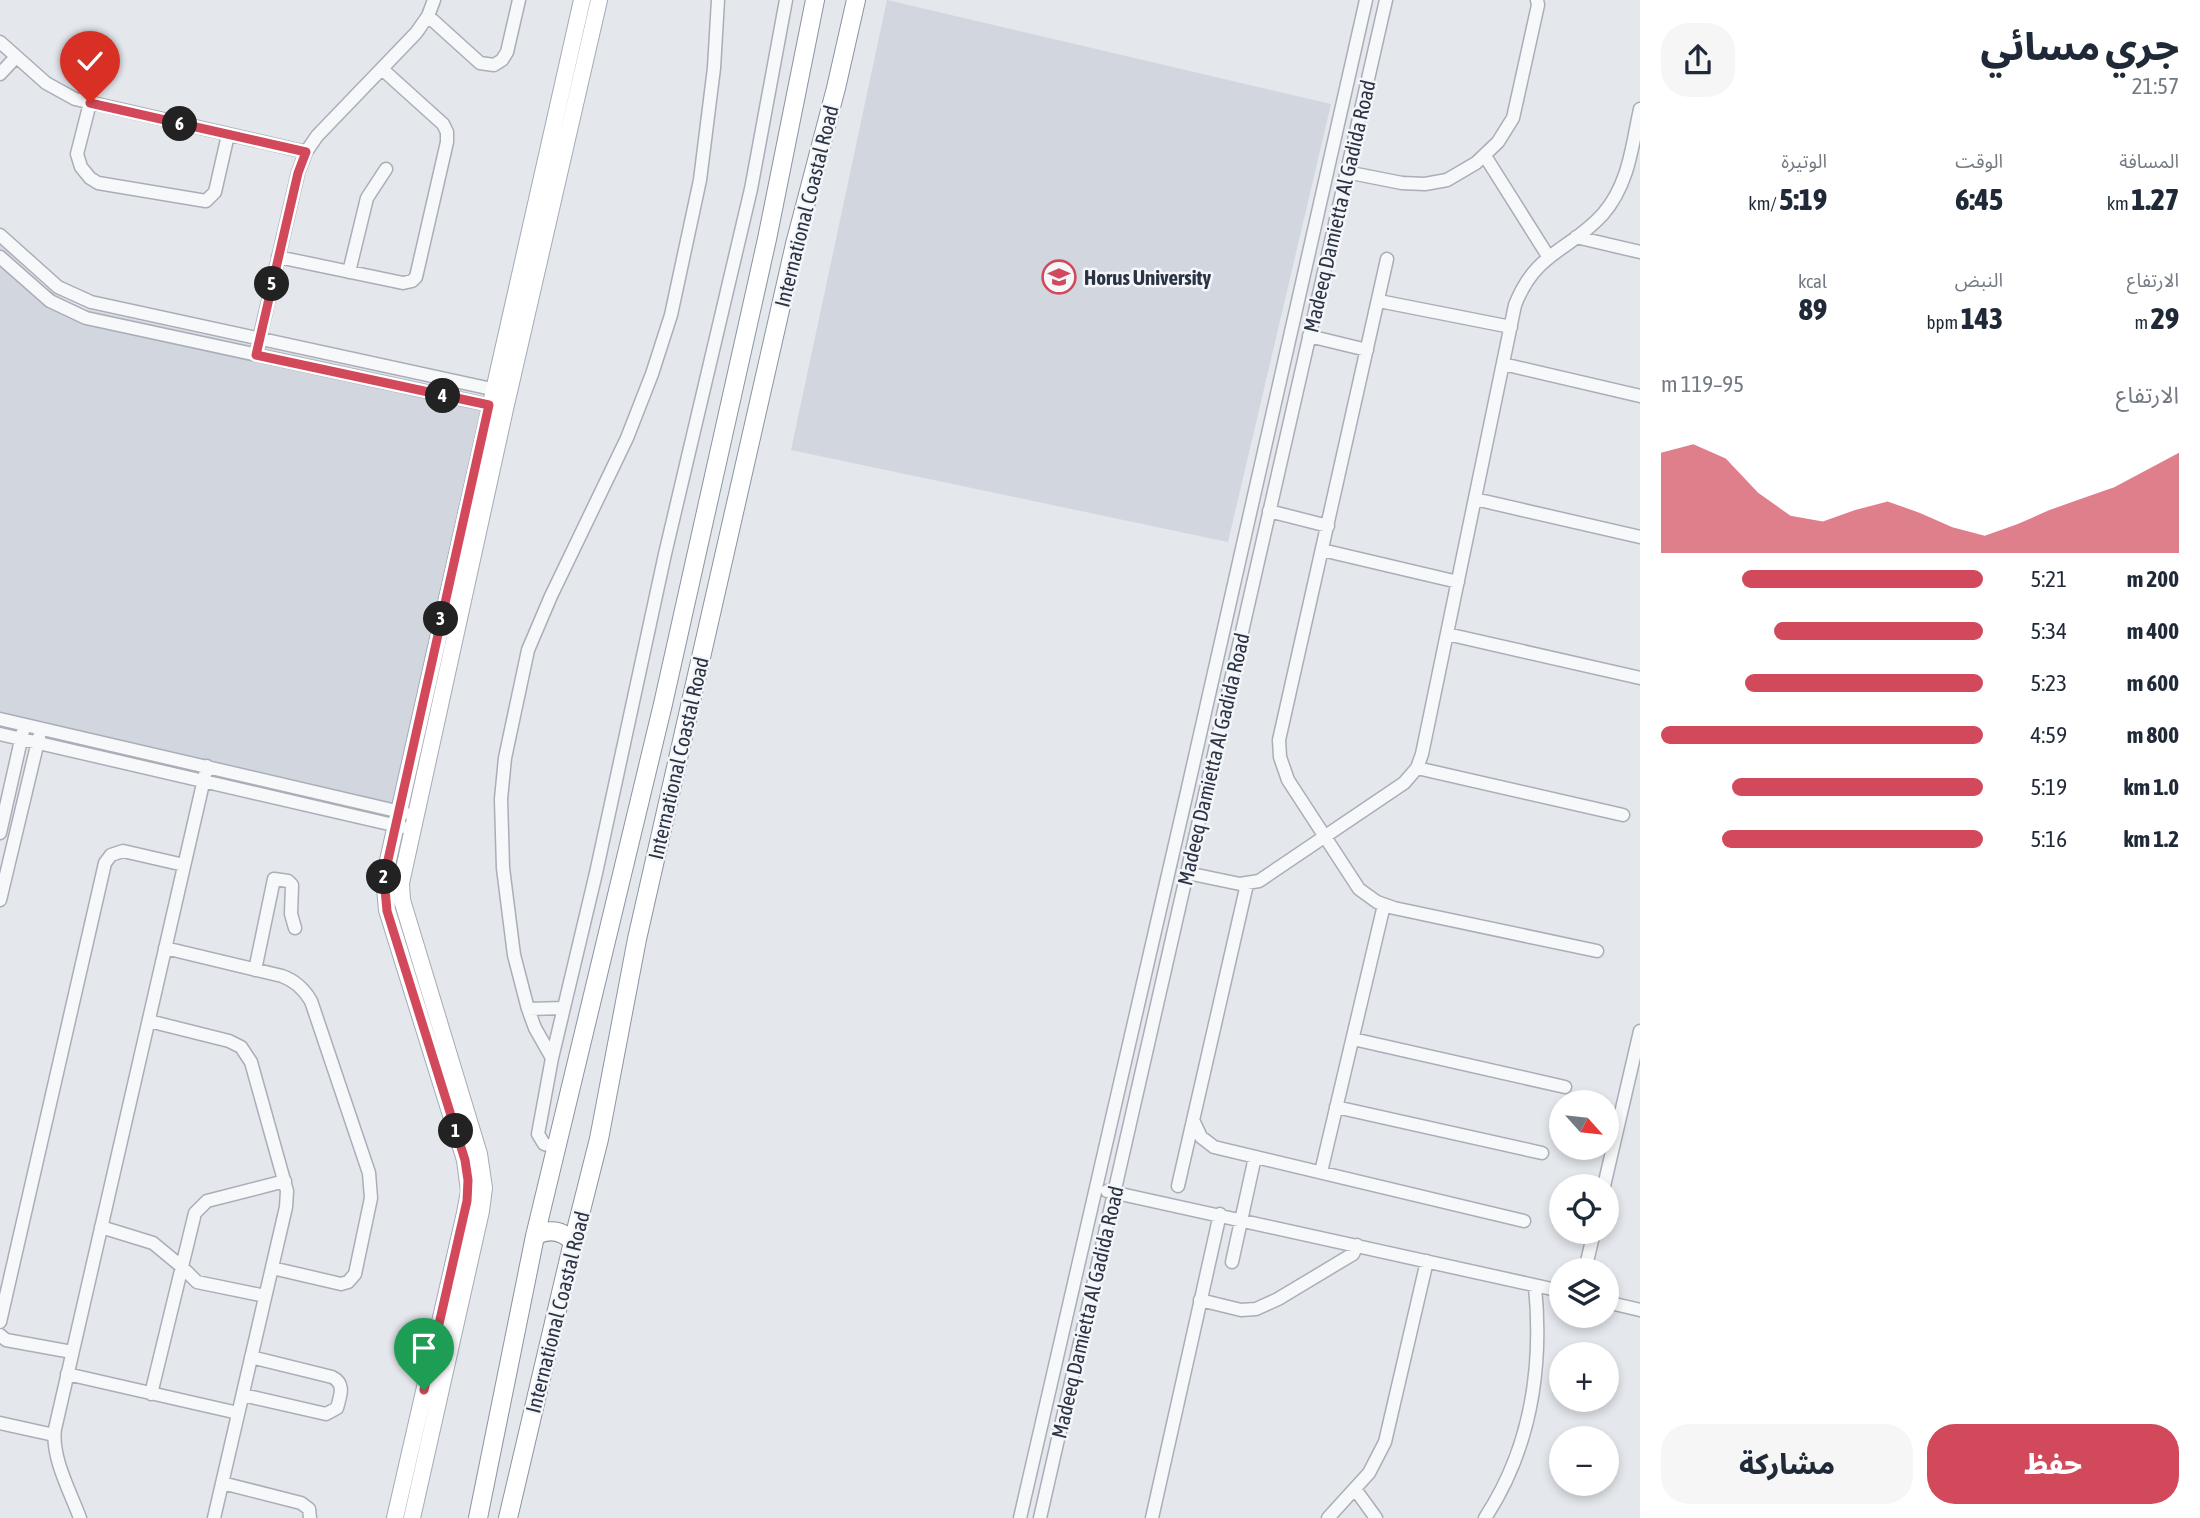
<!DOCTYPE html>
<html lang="ar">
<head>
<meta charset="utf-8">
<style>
	:root { --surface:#fff; --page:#f6f6f7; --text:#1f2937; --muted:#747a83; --accent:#d1495b }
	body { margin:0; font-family:"Asap Condensed","Noto Sans Arabic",sans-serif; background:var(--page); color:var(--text); direction:rtl; height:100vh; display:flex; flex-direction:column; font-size:26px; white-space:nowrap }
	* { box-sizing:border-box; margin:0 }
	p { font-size:23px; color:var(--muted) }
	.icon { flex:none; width:38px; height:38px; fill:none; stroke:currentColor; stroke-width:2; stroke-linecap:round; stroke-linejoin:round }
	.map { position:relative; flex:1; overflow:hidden; direction:ltr }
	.details { display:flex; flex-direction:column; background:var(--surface); width:560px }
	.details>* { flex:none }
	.needle { width:46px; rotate:117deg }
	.tools { position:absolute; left:1549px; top:1090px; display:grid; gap:14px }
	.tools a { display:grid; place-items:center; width:70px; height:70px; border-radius:50%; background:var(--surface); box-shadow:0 4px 10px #0003; font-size:35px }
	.pin { position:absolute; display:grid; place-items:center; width:60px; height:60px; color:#fff; margin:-72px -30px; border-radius:50% 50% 50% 0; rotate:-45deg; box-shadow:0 0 7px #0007 }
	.pin .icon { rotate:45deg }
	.km { position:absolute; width:35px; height:35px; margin:-18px; border-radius:50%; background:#222; color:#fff; font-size:19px; line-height:35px; text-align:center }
	.round { display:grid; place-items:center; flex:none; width:74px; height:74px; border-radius:28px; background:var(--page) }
	.overview { display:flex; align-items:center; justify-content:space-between; height:119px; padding:0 21px }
	h1 { font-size:38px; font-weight:800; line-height:52px }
	.metrics { display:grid; grid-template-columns:repeat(3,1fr); gap:10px; height:119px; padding:7px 21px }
	.metrics div { display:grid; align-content:center }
	.metrics b { font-size:30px; font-weight:800 }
	.metrics small { font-size:19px; font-weight:400 }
	.metrics p { font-size:19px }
	.chart { height:196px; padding:14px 21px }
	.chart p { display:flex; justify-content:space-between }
	.chart svg { width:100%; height:126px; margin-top:7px; fill:var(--accent); opacity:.7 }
	.button { display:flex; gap:14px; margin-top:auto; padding:14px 21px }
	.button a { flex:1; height:80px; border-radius:28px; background:var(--accent); color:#fff; font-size:28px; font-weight:800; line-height:80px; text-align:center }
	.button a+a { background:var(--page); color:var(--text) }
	ul { padding:0 21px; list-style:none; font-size:23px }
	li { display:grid; grid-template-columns:112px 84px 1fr; align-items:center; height:52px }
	li i { height:18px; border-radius:9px; background:var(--accent) }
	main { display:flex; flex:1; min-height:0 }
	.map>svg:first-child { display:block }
	.built { fill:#d2d6de }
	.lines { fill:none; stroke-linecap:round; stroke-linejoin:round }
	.minor-casing { stroke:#a9aeb7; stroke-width:15 }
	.major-casing { stroke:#a3abb8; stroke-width:18 }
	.highway-casing { stroke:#8b94a3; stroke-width:20 }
	.minor { stroke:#f7f8fa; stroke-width:12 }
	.major { stroke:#fff; stroke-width:16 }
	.highway { stroke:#fff; stroke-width:18 }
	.route-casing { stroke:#fff; stroke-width:14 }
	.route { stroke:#d1495b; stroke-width:9 }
	.labels { text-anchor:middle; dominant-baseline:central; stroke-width:5; stroke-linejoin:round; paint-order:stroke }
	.street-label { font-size:21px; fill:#2b3445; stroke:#f4f6f9 }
	.poi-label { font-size:21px; font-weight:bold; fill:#2b3445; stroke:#f4f6f9; text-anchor:start }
</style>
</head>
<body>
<main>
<section class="details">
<div class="overview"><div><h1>جري مسائي</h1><p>21:57</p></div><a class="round"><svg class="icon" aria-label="share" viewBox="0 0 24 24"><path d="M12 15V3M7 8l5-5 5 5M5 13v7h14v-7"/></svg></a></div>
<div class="metrics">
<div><p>المسافة</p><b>1.27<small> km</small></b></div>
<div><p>الوقت</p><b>6:45</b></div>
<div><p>الوتيرة</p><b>5:19<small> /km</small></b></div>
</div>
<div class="metrics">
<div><p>الارتفاع</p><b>29<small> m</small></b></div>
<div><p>النبض</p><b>143<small> bpm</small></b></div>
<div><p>kcal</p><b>89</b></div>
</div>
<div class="chart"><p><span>الارتفاع</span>95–119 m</p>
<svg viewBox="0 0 160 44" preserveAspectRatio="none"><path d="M0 44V9L10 6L20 11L30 23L40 31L50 33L60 29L70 26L80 30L90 35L100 38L110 34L120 29L130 25L140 21L150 15L160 9V44z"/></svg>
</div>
<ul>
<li><b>200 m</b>5:21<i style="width:75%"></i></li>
<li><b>400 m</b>5:34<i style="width:65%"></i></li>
<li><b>600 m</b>5:23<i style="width:74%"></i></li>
<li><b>800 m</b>4:59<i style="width:100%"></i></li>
<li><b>1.0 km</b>5:19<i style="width:78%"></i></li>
<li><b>1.2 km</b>5:16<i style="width:81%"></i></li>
</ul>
<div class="button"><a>حفظ</a><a>مشاركة</a></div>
</section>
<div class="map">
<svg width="1640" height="1518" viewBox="0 0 1640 1518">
	<rect width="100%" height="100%" fill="#e4e7ec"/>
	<path class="built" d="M 887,0 L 1331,104 L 1228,542 L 791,450 Z
		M 0,245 L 46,288 L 64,299 L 85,309 L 499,399 L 404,820 L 0,726 Z"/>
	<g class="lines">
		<defs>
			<path id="minor" d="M 428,16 L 480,63 L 494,65 L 502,60 L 507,52 L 519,0
				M 0,42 L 46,83 L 75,99 L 306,152
				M 0,74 L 16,57
				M 90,103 L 77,154 L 81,167 L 90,178 L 98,183 L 206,201 L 215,192 L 228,135
				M 1485,156 L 1548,256
				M 1346,172 L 1402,183 L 1425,184 L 1447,180 L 1476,163 L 1498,142 L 1513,118 L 1538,5 L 1537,0
				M 0,235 L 58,287 L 91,302 L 501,391
				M 1576,237 L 1640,252
				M 0,257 L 50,301 L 86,318 L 498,407
				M 278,257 L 403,283 L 412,281 L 416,277 L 447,142 L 447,132 L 443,124 L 382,69
				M 1387,259 L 1279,740 L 1280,757 L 1288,780 L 1359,889 L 1377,902 L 1394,908 L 1597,951
				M 349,272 L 367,198 L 386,169
				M 1379,301 L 1511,327
				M 1309,336 L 1367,350
				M 258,345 L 298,173 L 306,152 L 317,136 L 416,33 L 428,16 L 434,0
				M 1503,364 L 1640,396
				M 1475,499 L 1640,537
				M 1269,511 L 1328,526
				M 1322,550 L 1458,582
				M 1447,634 L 1640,678
				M 0,719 L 405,813
				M 0,734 L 402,827
				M 1417,768 L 1623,815
				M 0,833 L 23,731
				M 1187,873 L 1240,884 L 1259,881 L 1404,783 L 1417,768 L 1422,754 L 1515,305 C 1536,251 1570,251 1603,214 C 1629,184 1632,146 1640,109
				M 0,900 L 39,737
				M 165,948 L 282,976 C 296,981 304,989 311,1001 L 369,1173 L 371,1198 L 355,1274 L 348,1282 L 341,1284 L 272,1268
				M 255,970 L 274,879 L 288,881 L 292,885 L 291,914 L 295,928
				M 528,1009 L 564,1008
				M 149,1021 L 229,1041 L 241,1047 L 251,1062 L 287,1191 L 286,1207 L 214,1518
				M 1353,1039 L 1565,1087
				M 552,1058 L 535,1028 L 528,1009 L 514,955 L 503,868 L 501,799 L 505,758 L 528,650 L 551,596 L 627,438 L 652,374 L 671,315 L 700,180 L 714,68 L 718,0
				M 1336,1107 L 1542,1153
				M 1193,1120 L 1201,1137 L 1214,1147 L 1524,1221
				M 556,1147 L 544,1144 L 538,1134 L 552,1058 L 596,873 L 665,554 L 751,189 L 786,0
				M 1321,1172 L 1384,905
				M 1178,1186 L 1247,884
				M 1604,1186 L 1640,1031
				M 1107,1191 L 1561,1291
				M 101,1227 L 153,1243 L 182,1267 L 197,1282 L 265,1296
				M 1232,1262 L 1255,1157
				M 1585,1270 L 1594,1232
				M 1200,1300 L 1241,1310 L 1256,1309 L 1278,1299 L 1353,1254 L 1357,1245
				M 1606,1302 L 1640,1310
				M 0,1322 L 105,863 L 111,855 L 123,851 L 184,865
				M 0,1335 L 6,1340 L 72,1352
				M 67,1374 L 238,1413
				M 151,1394 L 195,1213 L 207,1201 L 285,1181
				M 243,1395 L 326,1414 L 337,1408 C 340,1396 346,1384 332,1377 L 251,1357
				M 0,1423 L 54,1435
				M 222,1483 L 301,1503 L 309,1509 L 310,1518
				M 1355,1489 L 1376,1518
				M 80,1518 C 70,1491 51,1457 55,1429 L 207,766
				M 1020,1518 L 1187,792 L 1366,0
				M 1040,1518 L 1386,0
				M 1152,1518 L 1220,1214
				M 1328,1518 L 1369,1473 L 1385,1442 L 1427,1261
				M 1485,1518 C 1531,1448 1543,1368 1535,1286"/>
			<path id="major" d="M 395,1518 L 465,1213 L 469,1191 L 465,1160 L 387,910 L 384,878 L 582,0
				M 412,1518 L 481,1211 L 484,1188 L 479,1154 L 402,900 L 401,883 L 505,409 L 599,0"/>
			<path id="highway" d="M 535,1236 C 549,1228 562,1230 573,1242
				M 478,1518 L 535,1236 L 663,704 L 767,239 L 815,0
				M 508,1518 L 573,1242 L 599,1139 L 637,939 L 795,244 L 836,88 L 856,0"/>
		</defs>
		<use href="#minor" class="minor-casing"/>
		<use href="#major" class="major-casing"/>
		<use href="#highway" class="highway-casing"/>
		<use href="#minor" class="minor"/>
		<use href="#major" class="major"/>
		<use href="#highway" class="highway"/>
	</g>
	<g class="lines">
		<defs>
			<path id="route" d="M 90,103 L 306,152 L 298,173 L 256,355 L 489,405 L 384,878 L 387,911 L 465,1160 L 468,1180 L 467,1201 L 424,1390"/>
		</defs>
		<use href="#route" class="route-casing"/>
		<use href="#route" class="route"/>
	</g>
	<defs>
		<symbol id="university-ring" viewBox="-11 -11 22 22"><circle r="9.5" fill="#f4f6f9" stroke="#d1495b" stroke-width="1.5"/><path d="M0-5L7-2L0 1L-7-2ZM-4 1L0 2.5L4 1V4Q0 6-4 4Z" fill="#d1495b"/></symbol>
	</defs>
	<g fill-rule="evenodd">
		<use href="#university-ring" x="1040" y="258" width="38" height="38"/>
	</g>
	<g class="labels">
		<g class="street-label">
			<text transform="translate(806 206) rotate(-76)">International Coastal Road</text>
			<text transform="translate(1339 206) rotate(-77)">Madeeq Damietta Al Gadida Road</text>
			<text transform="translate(678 758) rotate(-77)">International Coastal Road</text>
			<text transform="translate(1213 759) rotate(-77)">Madeeq Damietta Al Gadida Road</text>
			<text transform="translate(557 1312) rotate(-76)">International Coastal Road</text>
			<text transform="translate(1087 1312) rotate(-77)">Madeeq Damietta Al Gadida Road</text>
		</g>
		<g class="poi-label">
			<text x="1084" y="277">Horus University</text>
		</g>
	</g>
</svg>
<div class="tools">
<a><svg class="needle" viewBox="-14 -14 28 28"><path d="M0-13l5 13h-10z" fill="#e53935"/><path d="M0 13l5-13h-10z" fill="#747a83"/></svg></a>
<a><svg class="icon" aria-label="locate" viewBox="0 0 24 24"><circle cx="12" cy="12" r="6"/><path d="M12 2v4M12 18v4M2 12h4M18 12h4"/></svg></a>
<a><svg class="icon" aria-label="layers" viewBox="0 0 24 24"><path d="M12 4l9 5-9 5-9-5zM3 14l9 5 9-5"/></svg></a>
<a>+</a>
<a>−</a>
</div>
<div class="pin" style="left:424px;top:1390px;background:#1e9e55"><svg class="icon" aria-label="arrive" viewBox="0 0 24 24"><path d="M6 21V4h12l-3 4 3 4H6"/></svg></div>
<div class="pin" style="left:90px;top:103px;background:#d93025"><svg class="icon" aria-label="check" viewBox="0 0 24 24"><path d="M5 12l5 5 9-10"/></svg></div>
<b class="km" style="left:456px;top:1131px">1</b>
<b class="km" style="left:384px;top:877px">2</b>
<b class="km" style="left:441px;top:619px">3</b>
<b class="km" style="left:443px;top:396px">4</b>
<b class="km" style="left:272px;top:284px">5</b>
<b class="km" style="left:180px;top:124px">6</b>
</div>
</main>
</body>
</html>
